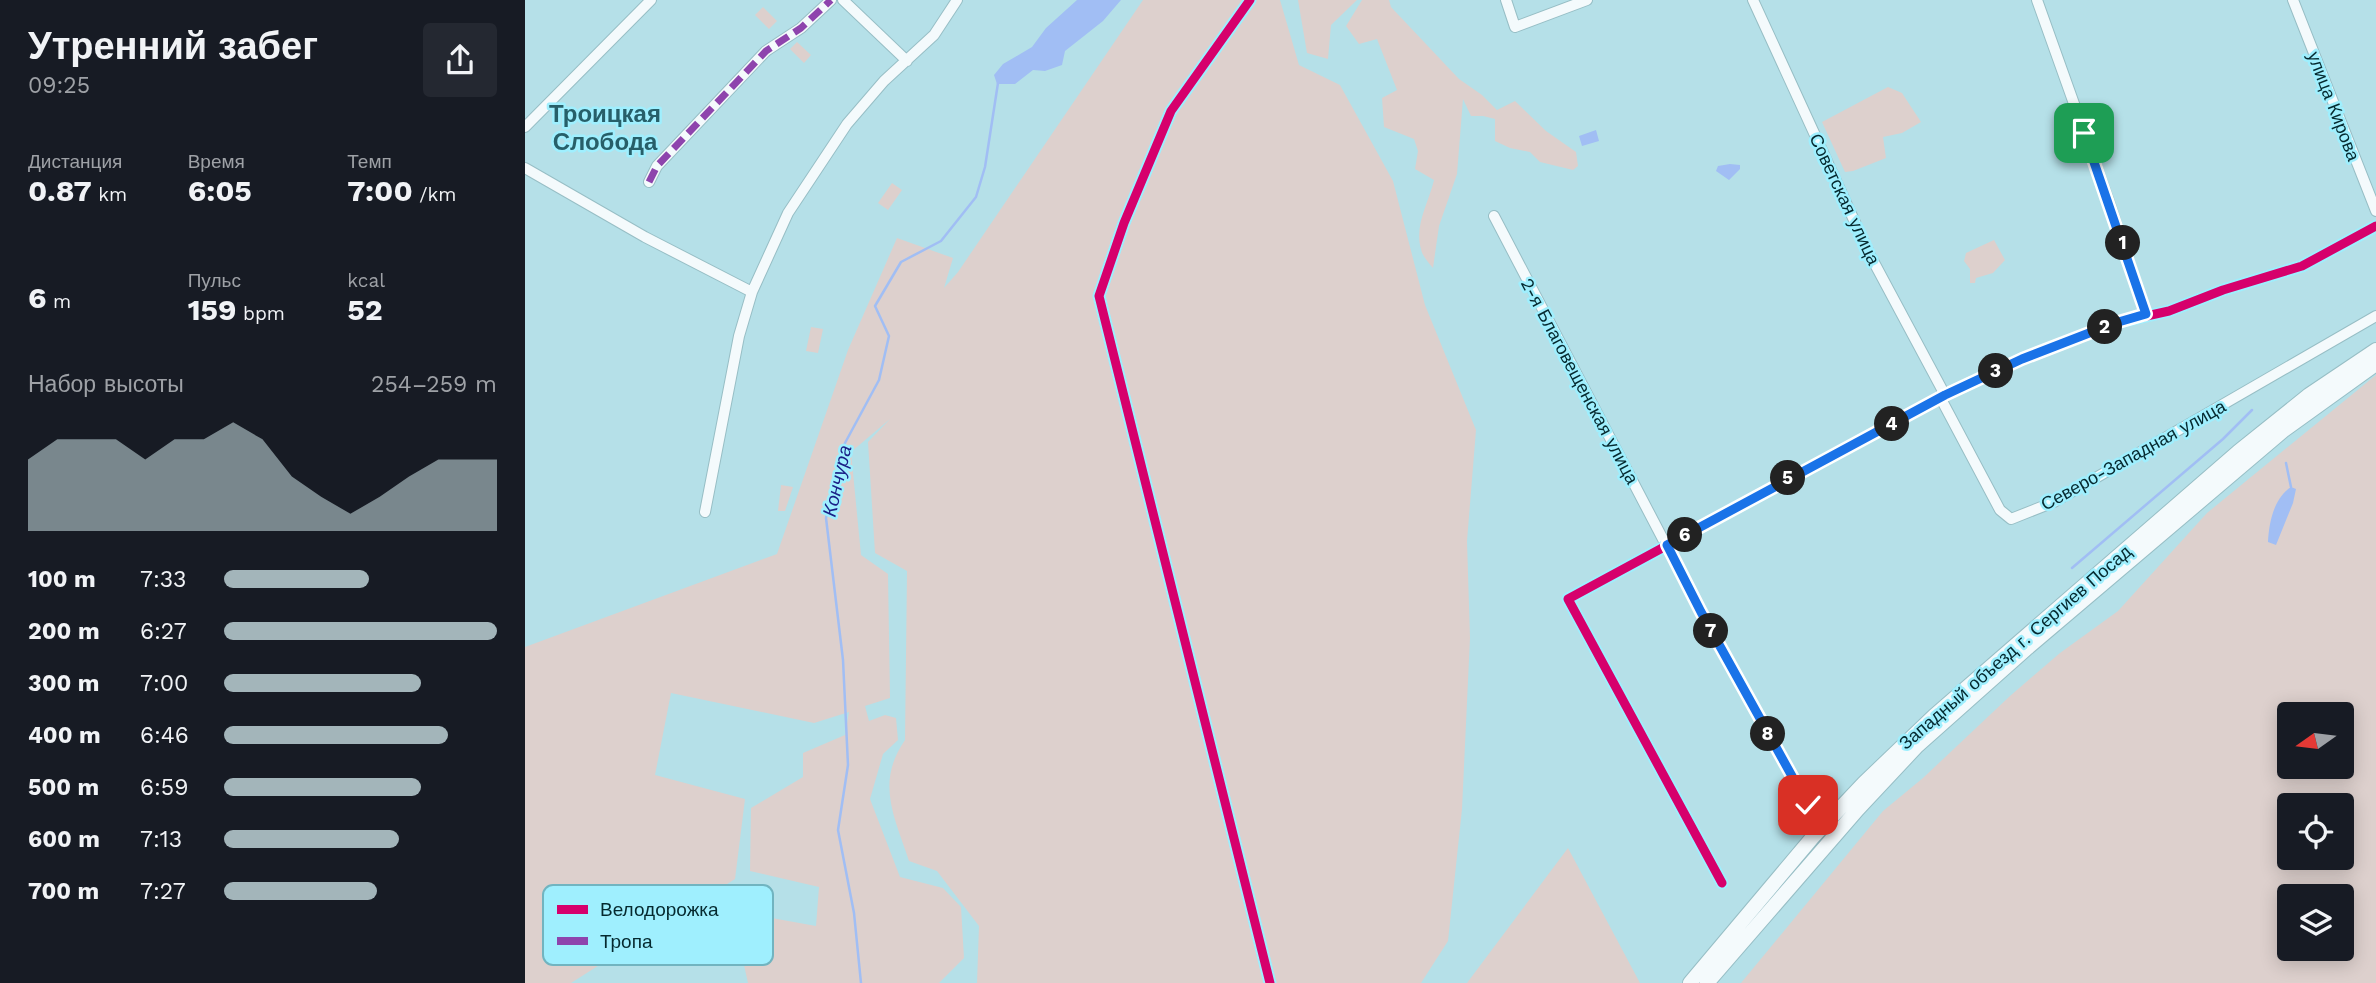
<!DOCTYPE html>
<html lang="ru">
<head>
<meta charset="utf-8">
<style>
	:root { --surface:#171b24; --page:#242831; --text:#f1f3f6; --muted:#9ea1a6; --accent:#a3b5ba }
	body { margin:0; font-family:"Work Sans",sans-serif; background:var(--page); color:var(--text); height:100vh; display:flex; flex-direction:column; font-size:26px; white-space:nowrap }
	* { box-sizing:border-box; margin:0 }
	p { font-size:23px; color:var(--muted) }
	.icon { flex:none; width:38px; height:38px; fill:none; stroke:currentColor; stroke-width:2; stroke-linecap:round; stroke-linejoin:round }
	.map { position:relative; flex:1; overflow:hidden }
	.details { display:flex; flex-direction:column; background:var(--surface); width:525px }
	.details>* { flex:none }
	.needle { width:46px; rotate:256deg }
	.fabs { position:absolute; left:1752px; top:702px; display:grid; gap:14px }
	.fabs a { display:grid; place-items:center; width:77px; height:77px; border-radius:7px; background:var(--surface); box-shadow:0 4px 18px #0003; font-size:35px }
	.pin { position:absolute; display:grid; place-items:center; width:60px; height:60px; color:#fff; margin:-30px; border-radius:14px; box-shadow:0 4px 10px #0006 }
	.km { position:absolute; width:35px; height:35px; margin:-18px; border-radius:50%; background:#222; color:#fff; font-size:19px; line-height:35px; text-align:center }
	.round { display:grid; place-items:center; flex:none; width:74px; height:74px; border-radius:7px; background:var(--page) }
	.overview { display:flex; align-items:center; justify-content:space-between; height:119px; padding:0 28px }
	h1 { font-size:38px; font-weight:700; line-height:52px }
	.figures { display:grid; grid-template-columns:repeat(3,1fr); gap:10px; height:119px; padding:7px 28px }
	.figures div { display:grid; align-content:center }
	.figures b { font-size:30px; font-weight:700 }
	.figures small { font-size:19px; font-weight:400 }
	.figures p { font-size:19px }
	.chart { height:196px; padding:14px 28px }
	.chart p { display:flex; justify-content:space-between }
	.chart svg { width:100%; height:126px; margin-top:7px; fill:var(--accent); opacity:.7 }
	ul { padding:0 28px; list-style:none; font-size:23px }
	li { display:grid; grid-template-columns:112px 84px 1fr; align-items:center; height:52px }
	li i { height:18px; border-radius:9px; background:var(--accent) }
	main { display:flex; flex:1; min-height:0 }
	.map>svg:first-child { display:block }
	.green { fill:#ddd0cd; fill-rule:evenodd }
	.water { fill:#a1bef4 }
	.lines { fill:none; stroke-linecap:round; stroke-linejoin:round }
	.stream { stroke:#a1bef4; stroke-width:2.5 }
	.minor-casing { stroke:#97bec5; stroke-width:12 }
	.major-casing { stroke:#97bec5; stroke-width:16 }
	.minor { stroke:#f4fafc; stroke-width:10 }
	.major { stroke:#f4fafc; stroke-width:14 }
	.quiet { stroke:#8e44ad; stroke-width:7; stroke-dasharray:14 7; stroke-linecap:butt }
	.cycleway-casing { stroke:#9feffe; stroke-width:13 }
	.cycleway { stroke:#d6006c; stroke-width:9 }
	.route-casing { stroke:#fff; stroke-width:14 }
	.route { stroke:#1a73e8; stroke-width:9 }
	.labels { text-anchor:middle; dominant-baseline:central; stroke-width:5; stroke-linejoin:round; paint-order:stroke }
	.street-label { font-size:18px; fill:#05292f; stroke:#9feffe }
	.water-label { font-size:19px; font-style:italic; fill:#1b2087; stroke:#9feffe }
	.district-label { font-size:24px; font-weight:bold; fill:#275f69; stroke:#9feffe }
	.key { fill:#9feffe; stroke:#71b4c0; stroke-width:2 }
	.key-label { font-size:19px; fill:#05292f }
</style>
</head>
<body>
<main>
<section class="details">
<div class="overview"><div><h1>Утренний забег</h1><p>09:25</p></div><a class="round"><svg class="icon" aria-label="share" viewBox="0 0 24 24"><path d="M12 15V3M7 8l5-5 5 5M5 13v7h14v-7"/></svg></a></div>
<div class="figures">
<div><p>Дистанция</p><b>0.87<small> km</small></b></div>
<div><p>Время</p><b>6:05</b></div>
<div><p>Темп</p><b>7:00<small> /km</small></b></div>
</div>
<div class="figures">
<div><b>6<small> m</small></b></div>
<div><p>Пульс</p><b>159<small> bpm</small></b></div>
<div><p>kcal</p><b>52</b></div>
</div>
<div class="chart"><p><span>Набор высоты</span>254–259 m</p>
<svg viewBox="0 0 160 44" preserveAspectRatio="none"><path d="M0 44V19L10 12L20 12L30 12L40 19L50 12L60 12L70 6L80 12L90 25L100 32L110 38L120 32L130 25L140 19L150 19L160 19V44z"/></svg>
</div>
<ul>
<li><b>100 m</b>7:33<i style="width:53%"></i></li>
<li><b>200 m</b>6:27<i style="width:100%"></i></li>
<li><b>300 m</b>7:00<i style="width:72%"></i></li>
<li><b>400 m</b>6:46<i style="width:82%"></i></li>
<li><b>500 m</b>6:59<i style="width:72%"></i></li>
<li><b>600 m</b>7:13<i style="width:64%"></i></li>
<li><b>700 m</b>7:27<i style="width:56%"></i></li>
</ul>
</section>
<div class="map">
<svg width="1851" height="983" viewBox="0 0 1851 983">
	<rect width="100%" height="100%" fill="#b5e0e8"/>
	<path class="green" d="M 618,0 L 755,0 L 774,65 L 815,85 L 868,181 L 900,305 L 951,430 L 942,541 L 945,638 L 937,809 L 923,941 L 896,983 L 452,983 L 454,926 L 412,871 L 384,861 C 370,818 350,783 380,740 L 382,571 L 350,553 L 343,442 L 365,419 L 326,452 L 336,555 L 363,574 L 365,698 L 340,706 L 344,721 L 360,715 L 371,718 L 373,740 L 358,754 L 345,799 L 375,877 L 418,888 L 436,907 L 439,958 L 414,983 L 223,983 L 211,929 L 219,913 L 291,926 L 294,887 L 225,871 L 226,808 L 278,777 L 278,753 L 320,735 L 324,712 L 289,723 L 146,693 L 130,775 L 220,799 L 210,879 L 46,983 L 0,983 L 0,647 L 252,554 L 323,350 L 372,238 L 428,258 L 419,288 L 433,272 Z
		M 773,0 L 832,0 L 806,25 L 803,59 L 782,53 Z
		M 837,0 L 864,0 L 866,7 L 934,79 L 957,95 L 972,110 L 990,101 L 1021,131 L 1051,152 L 1053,166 L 1048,170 L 1015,162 L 1005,152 L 985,148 L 970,141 L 970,119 L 958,116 L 946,116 L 938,99 L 932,174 L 914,226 L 908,268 C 904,263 897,256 896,249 C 889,225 904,202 909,180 L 890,169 L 893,151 L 889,139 L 859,127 L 857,98 L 872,90 L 852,39 L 834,44 L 821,26 Z
		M 238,7 L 252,21 L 244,29 L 230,15 Z
		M 272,42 L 286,55 L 279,63 L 265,49 Z
		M 1363,87 L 1377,93 L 1396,122 L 1377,133 L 1358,137 L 1361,158 L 1328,171 L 1320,172 L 1297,122 Z
		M 367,183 L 377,190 L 363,210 L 353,203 Z
		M 1469,240 L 1480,260 L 1468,273 L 1451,278 L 1450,283 L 1445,283 L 1445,269 L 1439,261 L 1441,253 Z
		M 286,327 L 298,329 L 293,353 L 281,351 Z
		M 1851,375 L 1851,983 L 1216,983 L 1358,811 L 1398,778 L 1485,696 L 1535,653 L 1593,611 L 1682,513 ZM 1764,714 L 1816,714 L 1816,766 L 1764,766 ZM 1764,805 L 1816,805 L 1816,858 L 1764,858 ZM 1764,896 L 1816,896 L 1816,948 L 1764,948 Z
		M 256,485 L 268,487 L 260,511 L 253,511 Z
		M 1043,848 L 1115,983 L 942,983 Z"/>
	<path class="water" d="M 552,0 L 596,0 L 578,21 L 540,51 L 537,65 L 520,71 L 508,70 L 490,84 L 472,84 L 469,75 L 478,64 L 507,47 L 521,28 Z
		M 1071,130 L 1074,141 L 1057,146 L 1054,136 Z
		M 1205,164 L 1215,165 L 1215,169 L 1204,180 L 1191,171 L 1193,166 Z
		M 1766,487 L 1771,489 L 1768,503 L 1751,545 L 1743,542 C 1744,522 1749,498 1766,487 Z"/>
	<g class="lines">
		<path class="stream" d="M 1761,463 L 1766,487
			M 1547,568 L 1698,439 L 1727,410
			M 336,983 L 329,913 L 313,830 L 323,765 L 318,660 L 301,518 L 320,443 L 354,380 L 364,336 L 350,306 L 376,262 L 416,241 L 451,197 L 460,167 L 473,83"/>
		<defs>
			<path id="minor" d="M 318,0 L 382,61
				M 725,0 L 646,111 L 599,223 L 574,296 L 745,983
				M 981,0 L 990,27 L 1062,0
				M 1228,0 L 1345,255 L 1420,395
				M 1512,0 L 1583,199 L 1621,314
				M 1768,0 L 1851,211
				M 0,127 L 126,0
				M 0,168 L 120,237 L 227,292
				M 124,182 L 132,166 L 241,51 L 276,28 L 306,0
				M 969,216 L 1176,612 L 1283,805
				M 1415,397 L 1475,510 L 1486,519 L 1529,502 L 1851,316
				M 180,512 L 214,336 L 227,292 L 263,213 L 322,124 L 359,81 L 409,35 L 432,0
				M 1197,883 L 1043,599 L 1420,395 L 1497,359 L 1590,323 L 1644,311 L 1698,290 L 1777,266 L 1851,226"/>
			<path id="major" d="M 1165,983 L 1287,838 L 1339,783 L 1409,716 L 1713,452 L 1784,395 L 1851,350
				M 1182,983 L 1333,809 L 1392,746 L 1501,649 L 1759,430 L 1851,364"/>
		</defs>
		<use href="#minor" class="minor-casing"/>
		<use href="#major" class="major-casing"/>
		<use href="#minor" class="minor"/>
		<use href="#major" class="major"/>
		<path class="quiet" d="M 124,182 L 132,166 L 241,51 L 276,28 L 306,0"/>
		<defs>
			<path id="cycleway" d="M 725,0 L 646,111 L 599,223 L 574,296 L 745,983
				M 1197,883 L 1043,599 L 1420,395 L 1497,359 L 1590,323 L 1644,311 L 1698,290 L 1777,266 L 1851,226"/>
		</defs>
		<use href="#cycleway" class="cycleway-casing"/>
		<use href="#cycleway" class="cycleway"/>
	</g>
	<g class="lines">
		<defs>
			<path id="route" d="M 1283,805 L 1176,612 L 1142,545 L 1420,395 L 1497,359 L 1590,323 L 1621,314 L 1559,133"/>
		</defs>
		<use href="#route" class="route-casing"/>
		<use href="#route" class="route"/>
	</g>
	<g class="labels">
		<g class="street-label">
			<text transform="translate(1809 106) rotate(69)">улица Кирова</text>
			<text transform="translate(1320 199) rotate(65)">Советская улица</text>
			<text transform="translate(1055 381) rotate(62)">2-я Благовещенская улица</text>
			<text transform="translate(1608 455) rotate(-29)">Северо-Западная улица</text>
			<text transform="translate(1490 647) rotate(-41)">Западный объезд г. Сергиев Посад</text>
		</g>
		<g class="water-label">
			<text transform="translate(312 481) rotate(-77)">Кончура</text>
		</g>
		<g class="district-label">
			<text x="80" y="114">Троицкая<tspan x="80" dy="28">Слобода</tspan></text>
		</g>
	</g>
	<rect x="18" y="885" width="230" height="80" rx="10" class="key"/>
	<rect x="32" y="905" width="31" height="9" fill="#d6006c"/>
	<rect x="32" y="937" width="31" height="8" fill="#8e44ad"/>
	<g class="key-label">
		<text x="75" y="916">Велодорожка</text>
		<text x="75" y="948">Тропа</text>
	</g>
</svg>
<div class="fabs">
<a><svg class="needle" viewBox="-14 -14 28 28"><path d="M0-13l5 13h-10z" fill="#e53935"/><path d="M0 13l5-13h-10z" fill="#9ea1a6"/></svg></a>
<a><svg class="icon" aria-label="locate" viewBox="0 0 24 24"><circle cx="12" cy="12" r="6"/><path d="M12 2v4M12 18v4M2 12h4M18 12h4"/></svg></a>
<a><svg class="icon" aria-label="layers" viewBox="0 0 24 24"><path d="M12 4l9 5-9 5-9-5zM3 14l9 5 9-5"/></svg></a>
</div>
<div class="pin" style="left:1559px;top:133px;background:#1e9e55"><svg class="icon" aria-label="arrive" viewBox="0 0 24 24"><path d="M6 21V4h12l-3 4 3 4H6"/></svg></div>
<div class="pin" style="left:1283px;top:805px;background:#d93025"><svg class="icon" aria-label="check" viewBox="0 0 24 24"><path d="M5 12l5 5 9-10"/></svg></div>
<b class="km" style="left:1598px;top:243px">1</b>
<b class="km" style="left:1580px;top:327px">2</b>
<b class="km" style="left:1471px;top:371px">3</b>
<b class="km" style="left:1367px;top:424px">4</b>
<b class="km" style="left:1263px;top:478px">5</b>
<b class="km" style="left:1160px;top:535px">6</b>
<b class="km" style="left:1186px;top:631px">7</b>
<b class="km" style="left:1243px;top:734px">8</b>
</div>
</main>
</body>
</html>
